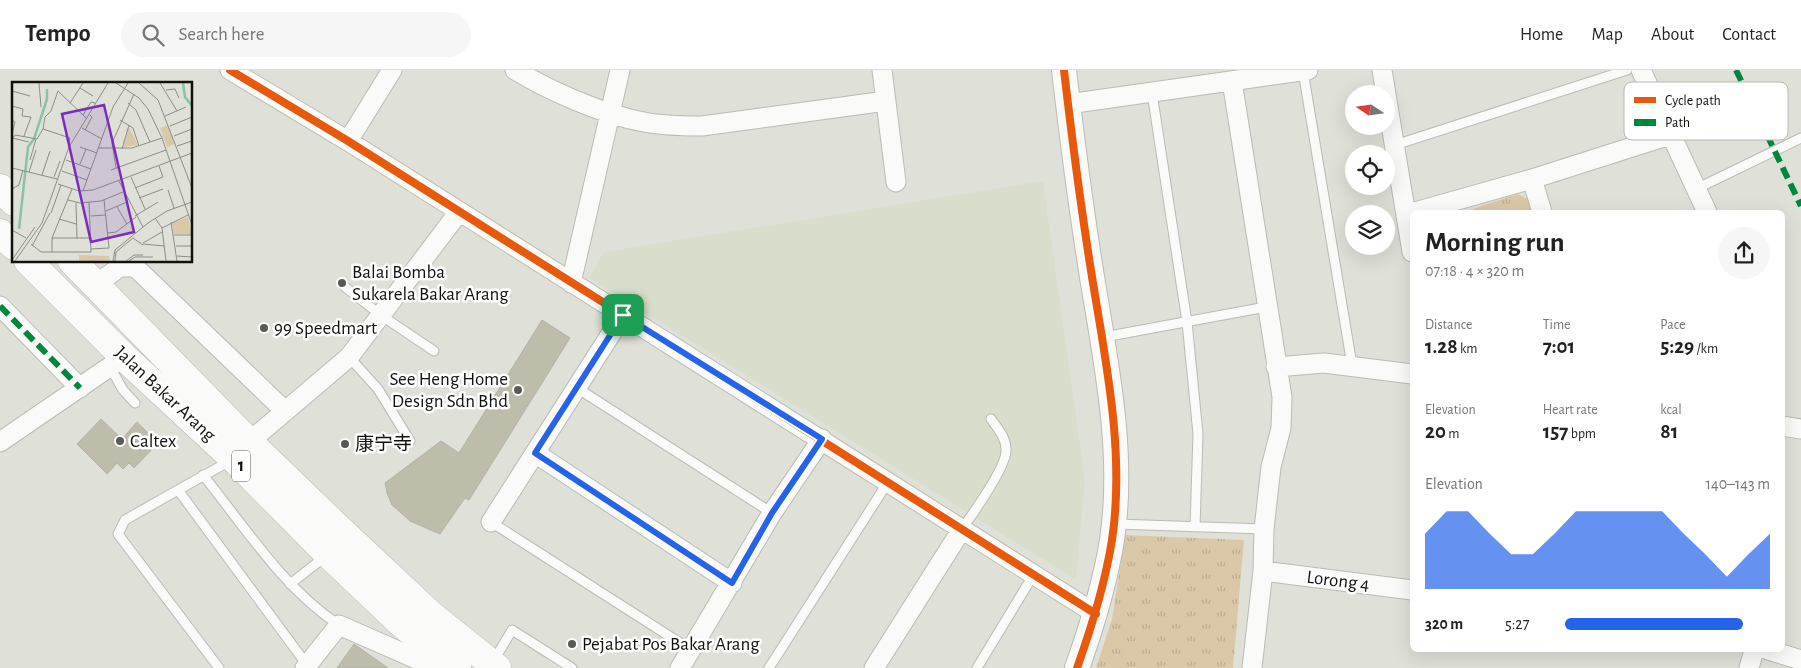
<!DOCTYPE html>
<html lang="en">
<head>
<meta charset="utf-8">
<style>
	:root { --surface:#fff; --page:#f6f6f6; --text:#222; --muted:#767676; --line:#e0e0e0; --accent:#2563eb }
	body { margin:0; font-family:"Alegreya Sans","Noto Sans SC",sans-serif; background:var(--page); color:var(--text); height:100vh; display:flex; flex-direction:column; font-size:19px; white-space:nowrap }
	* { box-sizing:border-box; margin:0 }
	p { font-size:16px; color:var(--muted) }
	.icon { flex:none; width:28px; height:28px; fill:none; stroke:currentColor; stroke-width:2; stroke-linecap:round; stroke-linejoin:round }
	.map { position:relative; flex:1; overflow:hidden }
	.panel { position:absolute; left:1410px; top:140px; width:375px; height:442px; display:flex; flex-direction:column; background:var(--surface); border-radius:8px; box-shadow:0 5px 20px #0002 }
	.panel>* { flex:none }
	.needle { width:32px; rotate:283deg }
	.controls { position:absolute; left:1345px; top:15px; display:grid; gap:10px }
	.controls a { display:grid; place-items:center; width:50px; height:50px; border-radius:50%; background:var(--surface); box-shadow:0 5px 20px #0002; font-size:25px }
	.pin { position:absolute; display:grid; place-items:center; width:42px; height:42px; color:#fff; margin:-21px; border-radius:10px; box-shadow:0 2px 8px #0006 }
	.round { display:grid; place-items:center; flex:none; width:52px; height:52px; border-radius:26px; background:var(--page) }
	.summary { display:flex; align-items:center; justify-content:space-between; height:85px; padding:0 15px }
	h1 { font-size:28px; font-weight:700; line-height:38px }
	.stats { display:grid; grid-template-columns:repeat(3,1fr); gap:8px; height:85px; padding:5px 15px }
	.stats div { display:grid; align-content:center }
	.stats b { font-size:21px; font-weight:700 }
	.stats small { font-size:14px; font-weight:400 }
	.stats p { font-size:14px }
	.chart { height:140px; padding:10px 15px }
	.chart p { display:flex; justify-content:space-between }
	.chart svg { width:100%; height:90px; margin-top:5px; fill:var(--accent); opacity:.7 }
	ul { padding:0 15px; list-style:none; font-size:16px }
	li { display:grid; grid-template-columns:80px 60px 1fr; align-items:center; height:38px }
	li i { height:12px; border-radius:6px; background:var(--accent) }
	header { display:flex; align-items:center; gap:30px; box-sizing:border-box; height:70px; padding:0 25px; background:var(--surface); border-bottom:1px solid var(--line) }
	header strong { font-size:24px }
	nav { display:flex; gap:28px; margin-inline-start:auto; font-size:18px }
	.search { width:350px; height:45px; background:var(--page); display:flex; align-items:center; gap:12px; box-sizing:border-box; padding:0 18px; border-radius:28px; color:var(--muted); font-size:19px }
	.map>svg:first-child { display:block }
	.built { fill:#d9decc }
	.grass { fill:url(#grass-tufts) }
	.building { fill:#bebcab; stroke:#b2b2ab }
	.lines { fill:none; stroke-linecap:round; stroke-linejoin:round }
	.service-casing { stroke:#b9bbb4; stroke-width:11 }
	.minor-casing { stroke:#b9bbb4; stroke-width:21 }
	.tertiary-casing { stroke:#b9bbb4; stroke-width:26 }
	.primary-casing { stroke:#b9bbb4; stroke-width:29 }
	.service { stroke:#fafaf9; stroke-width:9 }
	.minor { stroke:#fafaf9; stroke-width:19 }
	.tertiary { stroke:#fafaf9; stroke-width:24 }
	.primary { stroke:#fafaf9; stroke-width:28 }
	.quiet { stroke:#00873e; stroke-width:6; stroke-dasharray:12 6; stroke-linecap:butt }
	.cycleway-casing { stroke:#fff; stroke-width:11 }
	.cycleway { stroke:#e8590c; stroke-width:8 }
	.route-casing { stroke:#fff; stroke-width:10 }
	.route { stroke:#2563eb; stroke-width:6 }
	.poi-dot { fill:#585a53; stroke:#fff; stroke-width:2 }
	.labels { text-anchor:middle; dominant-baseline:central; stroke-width:5; stroke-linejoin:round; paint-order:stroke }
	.shield { fill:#fff; stroke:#585955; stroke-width:1 }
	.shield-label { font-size:18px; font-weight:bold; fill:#10120c }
	.poi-label { font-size:19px; fill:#10120c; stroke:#fff; text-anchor:start }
	.street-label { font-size:19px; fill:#10120c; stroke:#fff }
	.inset-river { fill:none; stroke:#8ac2a8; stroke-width:2.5 }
	.inset-road { fill:none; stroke:#8c8e86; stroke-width:1 }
	.view { fill:#7b2cbf; fill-opacity:0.15; stroke:#7b2cbf; stroke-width:2.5 }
	.inset-edge { fill:none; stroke:#10120c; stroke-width:2.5 }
	.key { fill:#fff; stroke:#b7b8b6; stroke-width:1 }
	.key-label { font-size:14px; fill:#10120c }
</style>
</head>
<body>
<header>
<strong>Tempo</strong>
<div class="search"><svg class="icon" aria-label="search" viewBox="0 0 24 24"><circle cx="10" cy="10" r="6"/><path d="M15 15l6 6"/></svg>Search here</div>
<nav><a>Home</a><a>Map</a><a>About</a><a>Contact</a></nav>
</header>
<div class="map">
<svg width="1801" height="598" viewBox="0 0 1801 598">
	<defs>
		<pattern id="grass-tufts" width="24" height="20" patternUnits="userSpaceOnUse" patternTransform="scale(1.25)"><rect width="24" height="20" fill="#dbc8a8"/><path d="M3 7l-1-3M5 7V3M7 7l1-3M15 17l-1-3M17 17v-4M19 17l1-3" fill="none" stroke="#bbab8f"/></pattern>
	</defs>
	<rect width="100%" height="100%" fill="#dfe1d8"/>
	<path class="built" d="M 1043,111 L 1085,410 L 1076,510 L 589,208 L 604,182 Z"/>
	<path class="grass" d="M 1517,124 L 1534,132 L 1537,142 L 1464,142 Z
		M 1125,465 L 1244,470 L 1233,598 L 1096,598 L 1112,549 Z"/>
	<path class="building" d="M 542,250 L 570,268 L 469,430 L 465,428 L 440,464 L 410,451 L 392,435 L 387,423 L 385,413 L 441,371 L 459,383 Z
		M 101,349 L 122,369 L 137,352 L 158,373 L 134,398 L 129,393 L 123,399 L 117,393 L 107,404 L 77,374 Z
		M 354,574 L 388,598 L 337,598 Z"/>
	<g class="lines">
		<defs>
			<path id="service" d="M 1303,1 L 1352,295
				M 1152,23 L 1187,252 L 1198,364 L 1195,457
				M 1395,75 L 1627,0
				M 1696,119 L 1801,68
				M 345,217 L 382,246 L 434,281
				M 1104,267 L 1266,237
				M 349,287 L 378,319 L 410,371
				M 110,297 L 123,320 L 135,333
				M 577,318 L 772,443
				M 230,391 L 178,420 L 307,595
				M 203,405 C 245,457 283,518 339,555
				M 178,420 L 125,450 L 118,464 L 219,598
				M 491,452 L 691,580
				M 1116,454 L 1264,459
				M 962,459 C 972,445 1007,396 1006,380 C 1006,367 998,359 991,349
				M 290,514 L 326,486
				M 493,592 L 512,560 L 572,598
				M 769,598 L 888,412
				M 977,598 L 1034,504"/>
			<path id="minor" d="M 230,0 L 348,71 L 1096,544
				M 515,0 C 550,21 604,45 644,52 C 663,56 683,56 702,56 L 886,31
				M 882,0 L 896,112
				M 1382,0 L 1412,182
				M 1641,0 L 1707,142
				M 1232,11 L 1282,327 L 1281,358 L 1271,397 L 1264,459 L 1263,501 L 1252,598
				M 1068,34 L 1308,0
				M 348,71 L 392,0
				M 1532,109 L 1542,142
				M 1415,142 L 1532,109 L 1670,65
				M 571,213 L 620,0
				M 95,215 L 120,197 L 135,197 L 285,341
				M 0,236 L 80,318
				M 1276,297 L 1324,293 L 1412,304
				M 1782,356 L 1801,359
				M 0,372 L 124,287
				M 249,372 L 349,287 L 459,142
				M 535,383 L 732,513
				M 491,452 L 623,245
				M 1263,501 L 1412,520
				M 1768,580 L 1801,590
				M 305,598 L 339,555 L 437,598
				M 680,598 L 772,443 L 822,369
				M 874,598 L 962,459
				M 1749,598 L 1754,580"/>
			<path id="tertiary" d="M 1064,0 C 1072,69 1081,138 1092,207 C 1106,293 1125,383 1112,470 C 1105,514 1092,556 1077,598"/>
			<path id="primary" d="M 0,118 L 14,132
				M 0,163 L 14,176
				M 28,191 L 124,287 L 234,389 L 323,479 L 402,554 L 457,598
				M 72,191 L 249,372 L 336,456 L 431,545 L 497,598"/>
		</defs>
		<use href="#service" class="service-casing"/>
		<use href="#minor" class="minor-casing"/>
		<use href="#tertiary" class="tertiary-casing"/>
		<use href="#primary" class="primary-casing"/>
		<use href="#service" class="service"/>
		<use href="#minor" class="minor"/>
		<use href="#tertiary" class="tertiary"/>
		<use href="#primary" class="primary"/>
		<path class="quiet" d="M 1736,0 L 1801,136
			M 0,236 L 80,318"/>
		<defs>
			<path id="cycleway" d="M 230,0 L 348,71 L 1096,544
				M 1064,0 C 1072,69 1081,138 1092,207 C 1106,293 1125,383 1112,470 C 1105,514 1092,556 1077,598"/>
		</defs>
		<use href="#cycleway" class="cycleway-casing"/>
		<use href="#cycleway" class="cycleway"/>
	</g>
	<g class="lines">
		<defs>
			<path id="route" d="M 623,245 L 822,369 L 772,443 L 732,513 L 535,383 Z"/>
		</defs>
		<use href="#route" class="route-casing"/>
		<use href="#route" class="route"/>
	</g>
	<g class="poi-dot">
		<circle cx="342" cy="213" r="5"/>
		<circle cx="264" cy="258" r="5"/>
		<circle cx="518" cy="320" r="5"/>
		<circle cx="120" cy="371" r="5"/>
		<circle cx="345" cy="374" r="5"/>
		<circle cx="572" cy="574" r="5"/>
	</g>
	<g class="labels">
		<rect class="shield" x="232" y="380.5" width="18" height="31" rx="4"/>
		<g class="shield-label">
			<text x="241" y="396">1</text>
		</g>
		<g class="poi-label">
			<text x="352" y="202">Balai Bomba<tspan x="352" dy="22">Sukarela Bakar Arang</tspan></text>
			<text x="274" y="258">99 Speedmart</text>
			<text x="508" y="309" text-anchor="end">See Heng Home<tspan x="508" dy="22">Design Sdn Bhd</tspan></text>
			<text x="130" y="371">Caltex</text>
			<text x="355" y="374">康宁寺</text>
			<text x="582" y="574">Pejabat Pos Bakar Arang</text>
		</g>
		<g class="street-label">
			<text transform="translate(165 324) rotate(43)">Jalan Bakar Arang</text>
			<text transform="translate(1338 511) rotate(7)">Lorong 4</text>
		</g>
	</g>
	<g transform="translate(12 12)">
		<rect width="180" height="180" fill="#dfe1d8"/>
		<path d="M 156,43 L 163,62 L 155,65 L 148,46 ZM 117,45 L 126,63 L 111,65 ZM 176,135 L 180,152 L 162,152 L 160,141 Z" fill="#dbc8a8"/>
		<path d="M 67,173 L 97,174 L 98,179 L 67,179 Z" fill="#dbc8a8"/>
		<path class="inset-river" d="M 171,1 L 173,15 L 180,24M 7,147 L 16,65 L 22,57 L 35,17 L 35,7"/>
		<path class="inset-road" d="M 27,1 L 29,25M 104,1 L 127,16 L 136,27 L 150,56 L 180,143M 127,1 L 146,18 L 180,106M 148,1 L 165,29M 68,6 L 81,14M 154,8 L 163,7 L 167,16M 0,9 L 18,14M 58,21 L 71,1M 116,21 L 124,28 L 138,60M 0,24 L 11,27 L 10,34 L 19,35 L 12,54M 71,33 L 79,20 L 83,21M 153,34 L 174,25M 0,38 L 3,40 L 0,52M 108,38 L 121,46 L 127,64M 158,44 L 180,35M 70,46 L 90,57M 31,47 L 33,35 L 39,29 L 46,9 L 74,36M 73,48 L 80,35 L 78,33M 162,54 L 180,47M 0,56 L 17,60M 0,58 L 3,53 L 25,57 L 31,47 L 58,56 L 57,62M 165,64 L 180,59M 68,65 L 85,71M 86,66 L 120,66 L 150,56M 110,67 L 117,43M 18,78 L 24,57M 54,78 L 79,87M 68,82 L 74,67M 0,86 L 45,97M 104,86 L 100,61 L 122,12M 99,88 L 154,68M 50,89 L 75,98M 17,90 L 24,68M 30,93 L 38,69M 42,95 L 48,79M 119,95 L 133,127M 107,99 L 131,145M 46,102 L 67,109 L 81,108 L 180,71M 123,106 L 151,95 L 147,84M 0,107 L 7,103 L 11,88M 156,108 L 162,126M 71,109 L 101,25 L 116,1M 127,116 L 151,107M 56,118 L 68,121 L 89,119 L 111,110M 64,121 L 65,156M 105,125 L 115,142M 94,129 L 115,120M 39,131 L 49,103M 79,134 L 94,133M 123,134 L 146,120M 143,136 L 150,146 L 154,179M 47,137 L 64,142M 159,140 L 165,179M 150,146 L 176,133M 0,148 L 14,156M 96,151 L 104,150 L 124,135M 162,153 L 180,153M 40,156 L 80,156M 131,161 L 150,150M 19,162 L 29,170 L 79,170 L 77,120M 131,162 L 152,164M 20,164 L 38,131M 164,164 L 180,164M 79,167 L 97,166 L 92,118M 40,170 L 40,156 L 60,107M 165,174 L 180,175M 0,178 L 23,145M 3,179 L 30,141 L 57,65 L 96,1M 101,179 L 103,168 L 136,141 L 155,129 L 180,120M 103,179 L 104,170 L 121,156 L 131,163M 114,179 L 122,173 L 131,173M 117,179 L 123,175 L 141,175"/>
		<path class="view" d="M 92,23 L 122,150 L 79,160 L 50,32 Z"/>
		<rect width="180" height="180" class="inset-edge"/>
	</g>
	<rect x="1624" y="12" width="164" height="58" rx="8" class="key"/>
	<rect x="1634" y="27" width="22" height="6" fill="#e8590c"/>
	<rect x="1634" y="49" width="22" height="7" fill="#00873e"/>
	<g class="key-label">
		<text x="1665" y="35">Cycle path</text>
		<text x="1665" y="57">Path</text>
	</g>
</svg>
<div class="controls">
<a><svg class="needle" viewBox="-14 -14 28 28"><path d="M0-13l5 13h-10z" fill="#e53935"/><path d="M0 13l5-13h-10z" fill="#767676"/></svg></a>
<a><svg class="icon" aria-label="locate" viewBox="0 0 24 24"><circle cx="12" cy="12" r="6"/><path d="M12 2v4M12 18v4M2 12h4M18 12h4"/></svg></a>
<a><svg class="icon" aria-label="layers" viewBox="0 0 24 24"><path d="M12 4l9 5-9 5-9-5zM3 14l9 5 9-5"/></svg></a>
</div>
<div class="pin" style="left:623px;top:245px;background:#1e9e55"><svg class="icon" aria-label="arrive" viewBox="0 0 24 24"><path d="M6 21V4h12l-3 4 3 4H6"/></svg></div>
<section class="panel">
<div class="summary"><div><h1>Morning run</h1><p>07:18 · 4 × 320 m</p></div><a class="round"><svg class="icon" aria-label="share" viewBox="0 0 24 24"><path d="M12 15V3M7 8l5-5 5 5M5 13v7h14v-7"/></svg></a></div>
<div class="stats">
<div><p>Distance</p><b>1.28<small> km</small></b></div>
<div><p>Time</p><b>7:01</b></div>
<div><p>Pace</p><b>5:29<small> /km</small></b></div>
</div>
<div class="stats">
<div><p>Elevation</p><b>20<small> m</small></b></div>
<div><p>Heart rate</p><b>157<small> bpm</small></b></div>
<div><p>kcal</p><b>81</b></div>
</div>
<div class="chart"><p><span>Elevation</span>140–143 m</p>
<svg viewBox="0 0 160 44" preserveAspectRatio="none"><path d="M0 44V17L10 6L20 6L30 17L40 27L50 27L60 17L70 6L80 6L90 6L100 6L110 6L120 17L130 27L140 38L150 27L160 17V44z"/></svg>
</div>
<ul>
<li><b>320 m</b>5:27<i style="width:87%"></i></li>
</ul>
</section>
</div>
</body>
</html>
